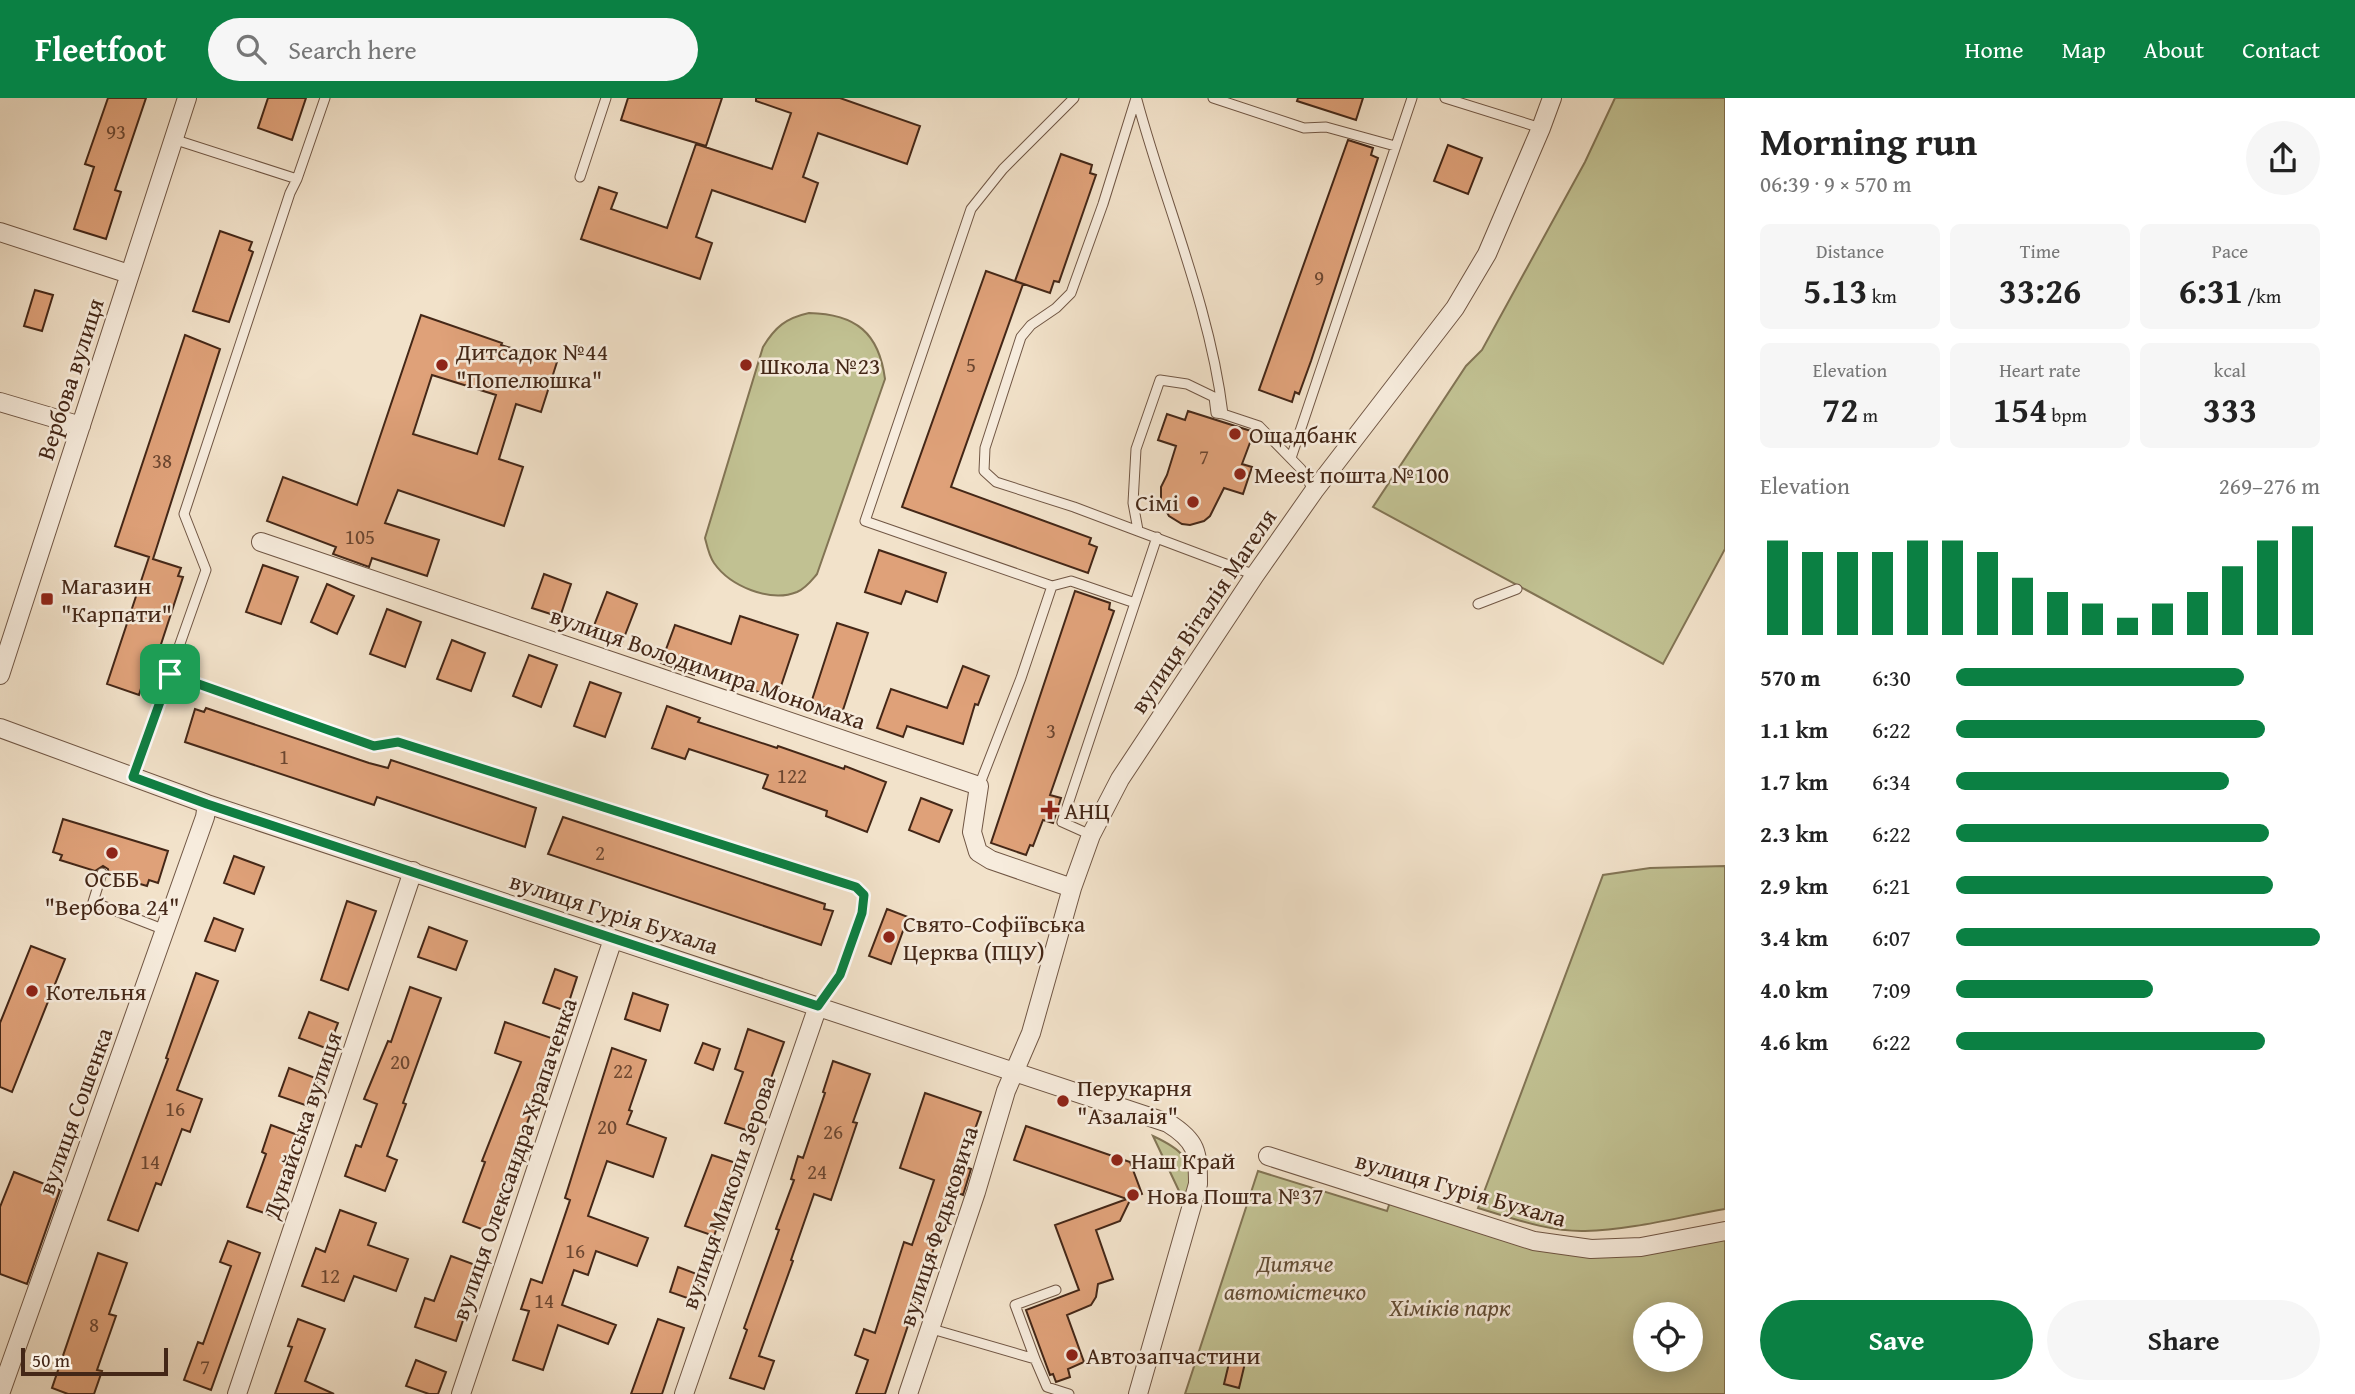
<!DOCTYPE html>
<html lang="en">
<head>
<meta charset="utf-8">
<style>
	:root { --surface:#fff; --page:#f6f6f6; --text:#222; --muted:#767676; --accent:#0b8043 }
	body { margin:0; font-family:"Gentium Book Plus",serif; background:var(--page); color:var(--text); height:100vh; display:flex; flex-direction:column; font-size:26px; white-space:nowrap }
	* { box-sizing:border-box; margin:0 }
	p { font-size:23px; color:var(--muted) }
	.icon { flex:none; width:38px; height:38px; fill:none; stroke:currentColor; stroke-width:2; stroke-linecap:round; stroke-linejoin:round }
	.map { position:relative; flex:1; overflow:hidden }
	.details { display:flex; flex-direction:column; background:var(--surface); width:630px }
	.details>* { flex:none }
	.tools { position:absolute; left:1633px; top:1204px; display:grid; gap:14px }
	.tools a { display:grid; place-items:center; width:70px; height:70px; border-radius:50%; background:var(--surface); box-shadow:0 4px 18px #0003; font-size:35px }
	.scale { position:absolute; left:21px; bottom:18px; width:147px; box-sizing:border-box; padding-left:7px; border:4px solid #442717; border-top:0; font-size:19px; line-height:24px; white-space:nowrap; color:#442717; -webkit-text-stroke:5px #f7ecdd; paint-order:stroke }
	.pin { position:absolute; display:grid; place-items:center; width:60px; height:60px; color:#fff; margin:-30px; border-radius:14px; box-shadow:0 4px 10px #0006 }
	.round { display:grid; place-items:center; flex:none; width:74px; height:74px; border-radius:37px; background:var(--page) }
	.headline { display:flex; align-items:center; justify-content:space-between; height:119px; padding:0 35px }
	h1 { font-size:38px; font-weight:600; line-height:52px }
	.metrics { display:grid; grid-template-columns:repeat(3,1fr); gap:10px; height:119px; padding:7px 35px }
	.metrics div { display:grid; align-content:center; border-radius:10px; background:var(--page); text-align:center }
	.metrics b { font-size:35px; font-weight:600 }
	.metrics small { font-size:19px; font-weight:400 }
	.metrics p { font-size:19px }
	.chart { height:196px; padding:14px 35px }
	.chart p { display:flex; justify-content:space-between }
	.chart svg { width:100%; height:126px; margin-top:7px; stroke:var(--accent); stroke-width:6 }
	.cta { display:flex; gap:14px; margin-top:auto; padding:14px 35px }
	.cta a { flex:1; height:80px; border-radius:42px; background:var(--accent); color:#fff; font-size:28px; font-weight:600; line-height:80px; text-align:center }
	.cta a+a { background:var(--page); color:var(--text) }
	ul { padding:0 35px; list-style:none; font-size:23px }
	li { display:grid; grid-template-columns:112px 84px 1fr; align-items:center; height:52px }
	li i { height:18px; border-radius:9px; background:var(--accent) }
	header { display:flex; align-items:center; gap:42px; box-sizing:border-box; height:98px; padding:0 35px; background:var(--accent); color:#fff }
	header strong { font-size:33px }
	nav { display:flex; gap:38px; margin-inline-start:auto; font-size:24px }
	.search { width:490px; height:63px; background:var(--page); display:flex; align-items:center; gap:18px; box-sizing:border-box; padding:0 24px; border-radius:38px; color:var(--muted); font-size:26px }
	main { display:flex; flex:1; min-height:0 }
	.map>svg:first-child { display:block }
	.green { fill:#c1c192; stroke:#827454; stroke-width:2; fill-rule:evenodd }
	.building { fill:#dfa179; stroke:#442717; stroke-width:2; fill-rule:evenodd }
	.lines { fill:none; stroke-linecap:round; stroke-linejoin:round }
	.service-casing { stroke:#705644; stroke-width:11 }
	.minor-casing { stroke:#705644; stroke-width:20 }
	.service { stroke:#f7ecdd; stroke-width:9 }
	.minor { stroke:#f7ecdd; stroke-width:18 }
	.route-casing { stroke:#fff; stroke-width:14 }
	.route { stroke:#0b8043; stroke-width:9 }
	.poi-dot { fill:#8f2418; stroke:#f7ecdd; stroke-width:2.5 }
	.labels { text-anchor:middle; dominant-baseline:central; stroke-width:5; stroke-linejoin:round; paint-order:stroke }
	.number-label { font-size:21px; fill:#6b4630 }
	.poi-label { font-size:24px; fill:#442717; stroke:#f7ecdd; text-anchor:start }
	.street-label { font-size:24px; fill:#442717; stroke:#f7ecdd }
	.park-label { font-size:24px; font-style:italic; fill:#634e36; stroke:#f7ecdd }
</style>
</head>
<body>
<header>
<strong>Fleetfoot</strong>
<div class="search"><svg class="icon" aria-label="search" viewBox="0 0 24 24"><circle cx="10" cy="10" r="6"/><path d="M15 15l6 6"/></svg>Search here</div>
<nav><a>Home</a><a>Map</a><a>About</a><a>Contact</a></nav>
</header>
<main>
<div class="map">
<svg width="1725" height="1296" viewBox="0 0 1725 1296">
	<rect width="100%" height="100%" fill="#f2e2ca"/>
	<filter id="stains"><feTurbulence type="fractalNoise" baseFrequency=".00286" numOctaves="4"/><feColorMatrix values="0 0 0 0 .2 0 0 0 0 .09 0 0 0 0 .02 0 0 0 .5 -.17"/></filter>
	<radialGradient id="worn" r=".72"><stop offset=".6" stop-color="#630" stop-opacity="0"/><stop offset="1" stop-color="#630" stop-opacity=".3"/></radialGradient>
	<path class="green" d="M 1615,0 L 1725,0 L 1725,451 L 1663,566 L 1373,409 L 1466,268 L 1482,252 L 1585,64 Z
		M 809,215 C 856,216 879,235 885,281 L 817,476 C 811,483 806,490 797,494 C 770,505 730,488 714,465 C 709,458 707,448 705,440 L 763,249 C 775,229 786,220 809,215 Z
		M 1725,768 L 1725,1111 C 1679,1119 1631,1132 1585,1133 C 1549,1134 1512,1120 1478,1110 L 1603,777 L 1650,770 Z
		M 1153,1038 C 1181,1051 1193,1060 1189,1093 L 1180,1095 Z
		M 1258,1073 L 1387,1113 L 1392,1098 L 1591,1151 L 1725,1133 L 1725,1296 L 1185,1296 ZM 1645,1216 L 1690,1216 L 1690,1262 L 1645,1262 Z"/>
	<path class="building" d="M 108,0 L 146,0 L 115,92 L 121,94 L 106,141 L 74,131 L 94,69 L 85,66 Z
		M 268,0 L 306,0 L 292,42 L 258,30 Z
		M 628,0 L 722,0 L 706,48 L 621,22 Z
		M 756,0 L 840,0 L 920,28 L 907,66 L 818,35 L 803,79 L 818,85 L 805,124 L 712,92 L 696,139 L 712,145 L 700,181 L 581,141 L 599,89 L 617,95 L 611,111 L 667,130 L 696,46 L 772,71 L 791,15 L 756,3 Z
		M 1298,0 L 1363,0 L 1356,22 L 1297,3 Z
		M 1348,42 L 1373,50 L 1371,57 L 1378,60 L 1311,263 L 1299,296 L 1295,294 L 1292,304 L 1259,292 Z
		M 1448,47 L 1482,60 L 1468,96 L 1434,83 Z
		M 1061,56 L 1092,67 L 1090,75 L 1096,77 L 1059,184 L 1054,183 L 1050,195 L 1015,183 Z
		M 220,133 L 252,144 L 249,152 L 253,154 L 229,224 L 193,213 Z
		M 986,173 L 1023,186 L 951,389 L 1091,440 L 1089,446 L 1097,449 L 1088,475 L 902,409 Z
		M 35,192 L 53,197 L 42,233 L 24,228 Z
		M 421,217 L 502,245 L 501,247 L 557,264 L 541,314 L 516,306 L 499,361 L 523,369 L 504,428 L 398,392 L 385,425 L 439,442 L 427,478 L 372,460 L 369,469 L 333,456 L 336,449 L 267,423 L 283,379 L 357,407 ZM 432,277 L 496,297 L 477,356 L 413,336 Z
		M 185,237 L 220,251 L 153,461 L 181,470 L 178,478 L 183,479 L 147,589 L 142,587 L 139,597 L 107,586 L 149,459 L 115,448 Z
		M 1188,313 L 1254,334 L 1242,366 L 1252,369 L 1243,396 L 1224,390 L 1210,418 L 1204,423 L 1190,427 L 1182,426 L 1169,418 L 1161,404 L 1161,389 L 1167,377 L 1176,348 L 1158,342 L 1167,316 L 1185,322 Z
		M 879,452 L 946,475 L 937,504 L 906,493 L 901,506 L 865,494 Z
		M 263,467 L 298,479 L 281,526 L 246,514 Z
		M 544,476 L 571,486 L 560,519 L 532,510 Z
		M 327,486 L 354,498 L 337,536 L 311,524 Z
		M 1075,493 L 1110,505 L 1109,511 L 1114,513 L 1050,697 L 1061,700 L 1053,725 L 1043,722 L 1033,748 L 1030,747 L 1026,757 L 991,745 Z
		M 607,494 L 637,506 L 620,550 L 590,538 Z
		M 387,511 L 421,524 L 405,569 L 370,556 Z
		M 740,518 L 798,537 L 777,600 L 695,573 L 694,577 L 661,565 L 675,527 L 731,546 Z
		M 837,525 L 868,535 L 842,615 L 811,605 Z
		M 452,542 L 485,555 L 471,593 L 437,581 Z
		M 529,557 L 557,567 L 541,609 L 513,598 Z
		M 963,568 L 989,578 L 978,607 L 975,606 L 963,646 L 907,628 L 903,639 L 877,630 L 891,591 L 947,610 Z
		M 590,584 L 621,595 L 605,639 L 574,628 Z
		M 667,608 L 700,620 L 698,624 L 777,650 L 778,648 L 844,671 L 845,668 L 886,684 L 867,734 L 826,718 L 827,713 L 763,690 L 768,677 L 689,651 L 685,661 L 652,650 Z
		M 206,610 L 369,665 L 388,670 L 391,662 L 536,710 L 525,749 L 377,699 L 374,707 L 185,644 L 195,611 L 204,614 Z
		M 921,700 L 952,712 L 939,744 L 909,732 Z
		M 563,719 L 825,806 L 824,811 L 833,813 L 821,847 L 548,756 Z
		M 63,721 L 168,753 L 158,785 L 149,782 L 147,788 L 109,777 L 108,771 L 103,768 L 95,773 L 60,762 L 62,757 L 53,754 Z
		M 234,758 L 264,769 L 254,796 L 224,785 Z
		M 347,803 L 376,813 L 348,892 L 321,882 Z
		M 887,811 L 908,819 L 891,866 L 869,858 Z
		M 214,820 L 243,831 L 235,853 L 205,843 Z
		M 429,829 L 467,843 L 456,872 L 418,859 Z
		M 31,848 L 65,861 L 12,994 L 0,989 L 0,925 Z
		M 555,871 L 577,879 L 566,913 L 543,905 Z
		M 196,875 L 218,883 L 177,992 L 202,1001 L 190,1034 L 182,1031 L 161,1087 L 156,1085 L 138,1133 L 108,1122 L 168,961 L 166,960 Z
		M 410,889 L 441,900 L 403,1005 L 406,1006 L 387,1058 L 397,1062 L 385,1093 L 345,1078 L 356,1047 L 361,1049 L 377,1006 L 364,1001 L 388,943 L 391,944 Z
		M 633,895 L 668,907 L 660,933 L 625,921 Z
		M 309,914 L 338,925 L 328,951 L 299,940 Z
		M 505,924 L 557,942 L 501,1098 L 505,1100 L 492,1135 L 463,1124 L 485,1064 L 482,1063 L 521,964 L 495,955 Z
		M 748,931 L 784,944 L 770,983 L 766,982 L 749,1033 L 725,1025 L 743,974 L 735,971 Z
		M 703,945 L 720,951 L 713,972 L 695,965 Z
		M 612,950 L 646,962 L 629,1012 L 632,1013 L 627,1026 L 666,1040 L 653,1079 L 607,1063 L 588,1118 L 648,1140 L 637,1168 L 596,1153 L 588,1177 L 574,1172 L 562,1207 L 616,1227 L 608,1246 L 558,1227 L 543,1272 L 513,1262 L 529,1213 L 521,1211 L 531,1181 L 542,1185 L 570,1102 L 565,1100 Z
		M 833,963 L 870,976 L 853,1024 L 857,1025 L 831,1102 L 814,1096 L 791,1162 L 793,1163 L 759,1258 L 774,1263 L 764,1291 L 730,1280 L 747,1232 L 744,1230 L 779,1132 L 776,1131 L 794,1082 L 791,1081 L 798,1058 L 803,1060 L 825,995 L 823,994 Z
		M 289,970 L 318,981 L 308,1008 L 279,998 Z
		M 925,995 L 981,1014 L 962,1068 L 971,1071 L 963,1097 L 953,1093 L 885,1296 L 856,1296 L 868,1262 L 855,1257 L 864,1231 L 875,1235 L 904,1144 L 912,1147 L 934,1082 L 900,1070 Z
		M 271,1027 L 298,1037 L 280,1086 L 284,1087 L 273,1118 L 247,1109 L 266,1056 L 262,1054 Z
		M 1026,1028 L 1130,1064 L 1142,1096 L 1131,1100 L 1120,1123 L 1096,1132 L 1113,1181 L 1098,1186 L 1096,1199 L 1091,1207 L 1067,1217 L 1084,1264 L 1068,1271 L 1070,1279 L 1056,1284 L 1053,1276 L 1050,1277 L 1026,1212 L 1079,1192 L 1055,1127 L 1127,1101 L 1014,1062 Z
		M 712,1057 L 739,1066 L 714,1138 L 685,1128 Z
		M 14,1074 L 60,1092 L 27,1186 L 0,1176 L 0,1109 Z
		M 340,1112 L 376,1125 L 368,1147 L 408,1161 L 396,1193 L 354,1178 L 344,1203 L 302,1188 L 316,1150 L 325,1154 Z
		M 228,1143 L 260,1155 L 211,1292 L 184,1282 L 198,1244 L 203,1246 L 231,1168 L 220,1164 Z
		M 98,1155 L 127,1165 L 109,1216 L 116,1218 L 97,1272 L 102,1273 L 94,1296 L 68,1296 L 52,1290 Z
		M 451,1158 L 481,1169 L 456,1243 L 415,1229 L 425,1200 L 434,1203 Z
		M 678,1169 L 702,1178 L 693,1202 L 670,1194 Z
		M 298,1221 L 325,1231 L 305,1283 L 334,1296 L 275,1296 L 292,1249 L 288,1248 Z
		M 658,1221 L 684,1230 L 662,1296 L 631,1296 Z
		M 1230,1261 L 1245,1265 L 1239,1290 L 1224,1286 Z
		M 416,1262 L 446,1274 L 438,1296 L 429,1296 L 406,1288 Z"/>
	<g class="lines">
		<defs>
			<path id="service" d="M 1136,0 L 1103,106 L 1071,195 L 1056,210 L 1031,227 L 1021,239 L 985,350 L 984,373 L 996,384 L 1074,409 L 1255,477
				M 1213,0 L 1304,30 L 1326,29 L 1395,48
				M 1445,0 L 1541,30
				M 1137,2 C 1165,106 1210,208 1223,316 L 1259,328 L 1301,371 L 1314,393
				M 580,79 L 606,0
				M 297,81 L 325,0
				M 1291,360 L 1412,0
				M 1138,432 L 1133,405 L 1136,351 L 1160,282 L 1187,286 L 1214,299 L 1216,315 L 1223,316
				M 1052,488 L 1071,483 L 1135,505 L 1157,439
				M 1478,506 L 1517,491
				M 170,576 L 374,648 L 398,644 L 856,789 L 864,797 L 862,815 L 840,877 L 818,908
				M 133,679 L 206,472 L 184,416 L 290,95 L 297,81 L 173,41
				M 979,688 L 1021,580 L 1052,488 L 865,423 L 971,111 L 1003,71 L 1074,0
				M 1091,737 L 1062,724 L 1135,505
				M 102,775 L 93,804 L 165,832
				M 932,1231 L 1035,1261 L 1047,1289 L 1069,1296
				M 1035,1261 L 1015,1207 L 1056,1192"/>
			<path id="minor" d="M 0,134 L 129,176
				M 0,304 L 81,328
				M 261,444 L 979,688 L 972,734 L 978,754 L 991,762 L 1072,790
				M 0,577 L 187,0
				M 0,630 L 207,706 L 1168,1025 C 1197,1043 1198,1054 1198,1086 L 1138,1296
				M 1268,1058 L 1534,1143 L 1591,1151 L 1641,1149 L 1725,1133
				M 0,1296 L 205,719 L 207,706
				M 237,1296 L 413,773
				M 461,1296 L 613,841
				M 684,1296 L 818,908
				M 908,1296 L 976,1094 L 1006,993 L 1031,935 L 1072,790 L 1091,737 L 1120,681 L 1255,477 L 1314,393 L 1455,210 L 1487,156 L 1541,30 L 1552,0"/>
		</defs>
		<use href="#service" class="service-casing"/>
		<use href="#minor" class="minor-casing"/>
		<use href="#service" class="service"/>
		<use href="#minor" class="minor"/>
	</g>
	<g class="lines">
		<defs>
			<path id="route" d="M 170,576 L 374,648 L 398,644 L 856,789 L 864,797 L 862,815 L 840,877 L 818,908 L 207,706 L 133,679 Z"/>
		</defs>
		<use href="#route" class="route-casing"/>
		<use href="#route" class="route"/>
	</g>
	<g class="poi-dot">
		<circle cx="442" cy="267" r="7"/>
		<circle cx="746" cy="267" r="7"/>
		<circle cx="1235" cy="336" r="7"/>
		<circle cx="1240" cy="376" r="7"/>
		<circle cx="1193" cy="404" r="7"/>
		<rect x="40" y="494" width="14" height="14" rx="3.5"/>
		<path d="M1046.5 701.5h7v7h7v7h-7v7h-7v-7h-7v-7h7z"/>
		<circle cx="112" cy="755" r="7"/>
		<circle cx="889" cy="839" r="7"/>
		<circle cx="32" cy="893" r="7"/>
		<circle cx="1063" cy="1003" r="7"/>
		<circle cx="1117" cy="1062" r="7"/>
		<circle cx="1133" cy="1097" r="7"/>
		<circle cx="1072" cy="1257" r="7"/>
	</g>
	<g class="labels">
		<g class="number-label">
			<text x="116" y="33">93</text>
			<text x="1319" y="179">9</text>
			<text x="971" y="266">5</text>
			<text x="1204" y="358">7</text>
			<text x="162" y="362">38</text>
			<text x="360" y="438">105</text>
			<text x="1051" y="632">3</text>
			<text x="284" y="658">1</text>
			<text x="792" y="677">122</text>
			<text x="600" y="754">2</text>
			<text x="400" y="963">20</text>
			<text x="623" y="972">22</text>
			<text x="175" y="1010">16</text>
			<text x="607" y="1028">20</text>
			<text x="833" y="1033">26</text>
			<text x="150" y="1063">14</text>
			<text x="817" y="1073">24</text>
			<text x="575" y="1152">16</text>
			<text x="330" y="1177">12</text>
			<text x="544" y="1202">14</text>
			<text x="94" y="1226">8</text>
			<text x="205" y="1268">7</text>
		</g>
		<g class="poi-label">
			<text x="456" y="253">Дитсадок №44<tspan x="456" dy="28">"Попелюшка"</tspan></text>
			<text x="760" y="267">Школа №23</text>
			<text x="1249" y="336">Ощадбанк</text>
			<text x="1254" y="376">Meest пошта №100</text>
			<text x="1179" y="404" text-anchor="end">Сімі</text>
			<text x="61" y="487">Магазин<tspan x="61" dy="28">"Карпати"</tspan></text>
			<text x="1064" y="712">АНЦ</text>
			<text x="112" y="780" text-anchor="middle">ОСББ<tspan x="112" dy="28">"Вербова 24"</tspan></text>
			<text x="903" y="825">Свято-Софіївська<tspan x="903" dy="28">Церква (ПЦУ)</tspan></text>
			<text x="46" y="893">Котельня</text>
			<text x="1077" y="989">Перукарня<tspan x="1077" dy="28">"Азалаія"</tspan></text>
			<text x="1131" y="1062">Наш Край</text>
			<text x="1147" y="1097">Нова Пошта №37</text>
			<text x="1086" y="1257">Автозапчастини</text>
		</g>
		<g class="street-label">
			<text transform="translate(70 281) rotate(-72)">Вербова вулиця</text>
			<text transform="translate(1203 513) rotate(-56)">вулиця Віталія Магеля</text>
			<text transform="translate(708 570) rotate(19)">вулиця Володимира Мономаха</text>
			<text transform="translate(614 815) rotate(18)">вулиця Гурія Бухала</text>
			<text transform="translate(75 1013) rotate(-70)">вулиця Сошенка</text>
			<text transform="translate(302 1027) rotate(-71)">Дунайська вулиця</text>
			<text transform="translate(514 1061) rotate(-71)">вулиця Олександра Храпаченка</text>
			<text transform="translate(1461 1091) rotate(16)">вулиця Гурія Бухала</text>
			<text transform="translate(728 1094) rotate(-71)">вулиця Миколи Зерова</text>
			<text transform="translate(938 1128) rotate(-72)">вулиця Федьковича</text>
		</g>
		<g class="park-label">
			<text x="1295" y="1165">Дитяче<tspan x="1295" dy="28">автомістечко</tspan></text>
			<text x="1450" y="1209">Хіміків парк</text>
		</g>
	</g>
	<rect width="100%" height="100%" filter="url(#stains)"/>
	<rect width="100%" height="100%" fill="url(#worn)"/>
</svg>
<div class="tools">
<a><svg class="icon" aria-label="locate" viewBox="0 0 24 24"><circle cx="12" cy="12" r="6"/><path d="M12 2v4M12 18v4M2 12h4M18 12h4"/></svg></a>
</div>
<div class="scale">50 m</div>
<div class="pin" style="left:170px;top:576px;background:#1e9e55"><svg class="icon" aria-label="arrive" viewBox="0 0 24 24"><path d="M6 21V4h12l-3 4 3 4H6"/></svg></div>
</div>
<section class="details">
<div class="headline"><div><h1>Morning run</h1><p>06:39 · 9 × 570 m</p></div><a class="round"><svg class="icon" aria-label="share" viewBox="0 0 24 24"><path d="M12 15V3M7 8l5-5 5 5M5 13v7h14v-7"/></svg></a></div>
<div class="metrics">
<div><p>Distance</p><b>5.13<small> km</small></b></div>
<div><p>Time</p><b>33:26</b></div>
<div><p>Pace</p><b>6:31<small> /km</small></b></div>
</div>
<div class="metrics">
<div><p>Elevation</p><b>72<small> m</small></b></div>
<div><p>Heart rate</p><b>154<small> bpm</small></b></div>
<div><p>kcal</p><b>333</b></div>
</div>
<div class="chart"><p><span>Elevation</span>269–276 m</p>
<svg viewBox="0 0 160 44" preserveAspectRatio="none"><path d="M5 44V11M15 44V15M25 44V15M35 44V15M45 44V11M55 44V11M65 44V15M75 44V24M85 44V29M95 44V33M105 44V38M115 44V33M125 44V29M135 44V20M145 44V11M155 44V6"/></svg>
</div>
<ul>
<li><b>570 m</b>6:30<i style="width:79%"></i></li>
<li><b>1.1 km</b>6:22<i style="width:85%"></i></li>
<li><b>1.7 km</b>6:34<i style="width:75%"></i></li>
<li><b>2.3 km</b>6:22<i style="width:86%"></i></li>
<li><b>2.9 km</b>6:21<i style="width:87%"></i></li>
<li><b>3.4 km</b>6:07<i style="width:100%"></i></li>
<li><b>4.0 km</b>7:09<i style="width:54%"></i></li>
<li><b>4.6 km</b>6:22<i style="width:85%"></i></li>
</ul>
<div class="cta"><a>Save</a><a>Share</a></div>
</section>
</main>
</body>
</html>
